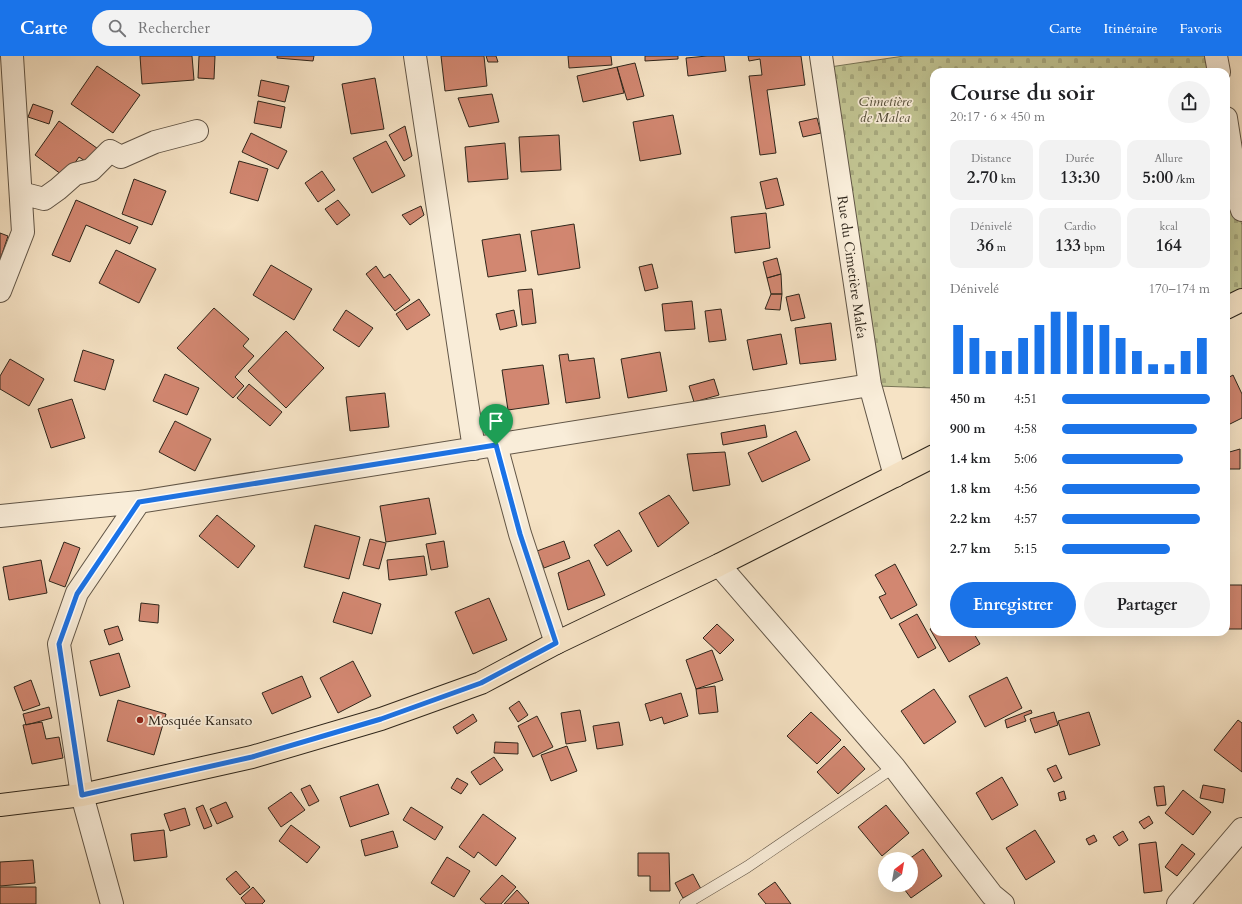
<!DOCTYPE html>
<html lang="fr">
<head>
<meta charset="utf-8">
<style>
	:root { --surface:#fff; --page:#f2f2f2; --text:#202124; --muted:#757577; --accent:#1a73e8 }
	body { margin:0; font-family:Cardo,serif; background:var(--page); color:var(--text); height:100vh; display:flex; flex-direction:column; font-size:15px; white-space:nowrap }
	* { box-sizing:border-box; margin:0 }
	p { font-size:13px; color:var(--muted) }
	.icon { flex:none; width:22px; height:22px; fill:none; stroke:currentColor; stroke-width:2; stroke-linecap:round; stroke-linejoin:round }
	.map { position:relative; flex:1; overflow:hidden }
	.details { position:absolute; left:930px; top:12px; width:300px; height:568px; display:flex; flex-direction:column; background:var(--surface); border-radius:12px; box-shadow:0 4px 16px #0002 }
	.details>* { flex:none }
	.needle { width:26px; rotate:31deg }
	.controls { position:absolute; left:878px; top:796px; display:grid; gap:8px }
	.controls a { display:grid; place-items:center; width:40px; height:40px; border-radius:50%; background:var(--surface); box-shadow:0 4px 16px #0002; font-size:20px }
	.pin { position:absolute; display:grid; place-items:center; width:34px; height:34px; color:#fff; margin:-41px -17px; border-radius:50% 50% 50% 0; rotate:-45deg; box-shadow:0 0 4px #0007 }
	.pin .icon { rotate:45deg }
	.round { display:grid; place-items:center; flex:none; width:42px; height:42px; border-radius:21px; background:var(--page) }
	.head { display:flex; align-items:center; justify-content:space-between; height:68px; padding:0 20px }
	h1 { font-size:22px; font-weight:800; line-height:30px }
	.metrics { display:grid; grid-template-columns:repeat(3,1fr); gap:6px; height:68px; padding:4px 20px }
	.metrics div { display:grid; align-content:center; border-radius:10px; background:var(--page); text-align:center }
	.metrics b { font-size:17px; font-weight:800 }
	.metrics small { font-size:11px; font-weight:400 }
	.metrics p { font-size:11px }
	.chart { height:112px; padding:8px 20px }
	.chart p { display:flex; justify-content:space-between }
	.chart svg { width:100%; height:72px; margin-top:4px; stroke:var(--accent); stroke-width:6 }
	.cta { display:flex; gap:8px; margin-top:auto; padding:8px 20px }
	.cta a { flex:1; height:46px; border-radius:24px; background:var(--accent); color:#fff; font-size:16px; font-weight:800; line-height:46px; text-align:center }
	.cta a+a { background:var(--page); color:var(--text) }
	ul { padding:0 20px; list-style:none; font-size:13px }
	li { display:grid; grid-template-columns:64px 48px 1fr; align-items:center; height:30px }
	li i { height:10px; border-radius:5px; background:var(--accent) }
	header { display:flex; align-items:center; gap:24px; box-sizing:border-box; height:56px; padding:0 20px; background:var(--accent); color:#fff }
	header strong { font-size:19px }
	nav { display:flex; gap:22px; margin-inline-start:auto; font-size:14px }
	.search { width:280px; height:36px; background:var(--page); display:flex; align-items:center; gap:10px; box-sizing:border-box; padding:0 14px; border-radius:22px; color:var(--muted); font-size:15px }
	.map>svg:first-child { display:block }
	.cemetery { fill:url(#cemetery-stones); stroke:#787456 }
	.building { fill:#d28771; stroke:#2f261b }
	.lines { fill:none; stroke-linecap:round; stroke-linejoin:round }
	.service-casing { stroke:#615546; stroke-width:12 }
	.minor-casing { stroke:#615546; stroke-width:24 }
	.tertiary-casing { stroke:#615546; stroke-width:24 }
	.primary-casing { stroke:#2f261b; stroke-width:24 }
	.service { stroke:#f9edd9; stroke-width:11 }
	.minor { stroke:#f9edd9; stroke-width:22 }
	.tertiary { stroke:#f9edd9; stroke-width:22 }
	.primary { stroke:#f6e3c5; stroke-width:22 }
	.route-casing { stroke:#fff; stroke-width:8 }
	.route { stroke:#1a73e8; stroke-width:5 }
	.poi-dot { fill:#8f2418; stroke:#f9edd9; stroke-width:1.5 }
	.labels { text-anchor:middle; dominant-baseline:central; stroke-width:3.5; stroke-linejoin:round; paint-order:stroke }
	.park-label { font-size:14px; font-style:italic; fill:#544d38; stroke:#f9edd9 }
	.street-label { font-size:14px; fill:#2f261b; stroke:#f9edd9 }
	.poi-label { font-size:14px; fill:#2f261b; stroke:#f9edd9; text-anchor:start }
</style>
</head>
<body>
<header>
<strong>Carte</strong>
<div class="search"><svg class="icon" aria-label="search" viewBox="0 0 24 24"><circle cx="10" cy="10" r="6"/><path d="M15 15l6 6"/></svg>Rechercher</div>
<nav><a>Carte</a><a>Itinéraire</a><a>Favoris</a></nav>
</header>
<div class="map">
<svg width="1242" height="848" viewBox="0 0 1242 848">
	<defs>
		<pattern id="cemetery-stones" width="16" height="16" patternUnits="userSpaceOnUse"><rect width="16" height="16" fill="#c1c391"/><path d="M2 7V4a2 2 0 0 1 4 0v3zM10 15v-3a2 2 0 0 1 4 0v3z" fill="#a6a77c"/></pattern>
	</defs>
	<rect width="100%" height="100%" fill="#f6e3c5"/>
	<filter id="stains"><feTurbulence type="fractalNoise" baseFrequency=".005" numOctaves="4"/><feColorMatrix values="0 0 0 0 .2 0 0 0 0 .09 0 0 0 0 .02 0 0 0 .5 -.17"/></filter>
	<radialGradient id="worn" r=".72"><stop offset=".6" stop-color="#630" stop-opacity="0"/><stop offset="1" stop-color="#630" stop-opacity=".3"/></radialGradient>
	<path class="cemetery" d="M 904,0 L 1212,0 L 1214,16 L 934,16 L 934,332 L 877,330 L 830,11 Z
		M 1226,89 L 1235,146 L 1242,169 L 1242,241 L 1226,246 Z"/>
	<path class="building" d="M 140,0 L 192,0 L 194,24 L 142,28 Z
		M 199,0 L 215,0 L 214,23 L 198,22 Z
		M 277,0 L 314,0 L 313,5 L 277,2 Z
		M 441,0 L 484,0 L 487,30 L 445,35 Z
		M 486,0 L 496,0 L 498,6 L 488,6 Z
		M 568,0 L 611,0 L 612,9 L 569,12 Z
		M 645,0 L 678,0 L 678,3 L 645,5 Z
		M 707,0 L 724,0 L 726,15 L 688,20 L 686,2 Z
		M 748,0 L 801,0 L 805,29 L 767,34 L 776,97 L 760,99 L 749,20 L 762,19 L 760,3 L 749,5 Z
		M 635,7 L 644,40 L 627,44 L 617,11 Z
		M 97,10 L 140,39 L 113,77 L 71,48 Z
		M 617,11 L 624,37 L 583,46 L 577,20 Z
		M 375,22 L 384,73 L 351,78 L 342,28 Z
		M 261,24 L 289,30 L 285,46 L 258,40 Z
		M 492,38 L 499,66 L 469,71 L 458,42 Z
		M 258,45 L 285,51 L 281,72 L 254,67 Z
		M 33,48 L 53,55 L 49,68 L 28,61 Z
		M 673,59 L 681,98 L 640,105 L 633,66 Z
		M 817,62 L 821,77 L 803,81 L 799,66 Z
		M 59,65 L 101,95 L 91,109 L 79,101 L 65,121 L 35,99 Z
		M 405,70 L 412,100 L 404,105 L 389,79 Z
		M 251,77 L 287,95 L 278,113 L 242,96 Z
		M 559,79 L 561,114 L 521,116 L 519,81 Z
		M 386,85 L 405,120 L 372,137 L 353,102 Z
		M 505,87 L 508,123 L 468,126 L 465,91 Z
		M 239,105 L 268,113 L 258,145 L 230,137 Z
		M 322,115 L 335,134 L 318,146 L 305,127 Z
		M 777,122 L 784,149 L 766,153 L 760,126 Z
		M 134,123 L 166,135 L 152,169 L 122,158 Z
		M 76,144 L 138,171 L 130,188 L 86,169 L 70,206 L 52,199 Z
		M 338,144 L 350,159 L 337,169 L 325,153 Z
		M 421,150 L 424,159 L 410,169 L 402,159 Z
		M 766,157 L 770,192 L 735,197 L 731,161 Z
		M 574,168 L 580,212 L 538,219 L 531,175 Z
		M 0,177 L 8,180 L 0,204 Z
		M 520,178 L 526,215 L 488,221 L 482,184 Z
		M 116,194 L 156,213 L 139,247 L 99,227 Z
		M 777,202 L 781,218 L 767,222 L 763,206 Z
		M 652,208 L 658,232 L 645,235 L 639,211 Z
		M 271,209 L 312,233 L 294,264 L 253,239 Z
		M 376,210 L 384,222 L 390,218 L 410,244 L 395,255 L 366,218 Z
		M 781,218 L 782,238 L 771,238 L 767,222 Z
		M 532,233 L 536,267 L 522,269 L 518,234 Z
		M 771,238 L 782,238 L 780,254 L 765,253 Z
		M 799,238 L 805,262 L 791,265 L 786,241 Z
		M 419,243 L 430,259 L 407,274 L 396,258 Z
		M 692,245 L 695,273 L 665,275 L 662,248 Z
		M 214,252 L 249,283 L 243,290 L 254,300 L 235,321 L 244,330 L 233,342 L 177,292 Z
		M 721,253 L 726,284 L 709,286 L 705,255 Z
		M 346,254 L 373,272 L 359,291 L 333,274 Z
		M 514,254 L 517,270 L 500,274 L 496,258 Z
		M 831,267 L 836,304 L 800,308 L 795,272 Z
		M 286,275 L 324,312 L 286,352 L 248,315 Z
		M 781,278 L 787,308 L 753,314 L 747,284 Z
		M 83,294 L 114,304 L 105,334 L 74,325 Z
		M 660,296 L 667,335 L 628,342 L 621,303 Z
		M 568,298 L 569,305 L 594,302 L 600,342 L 566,347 L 559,299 Z
		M 10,303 L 44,323 L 29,350 L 0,333 L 0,320 Z
		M 543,309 L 549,348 L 508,354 L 502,314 Z
		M 165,318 L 199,332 L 187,359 L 153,345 Z
		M 1233,319 L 1242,338 L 1242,362 L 1226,370 L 1226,323 Z
		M 714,323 L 719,339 L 694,346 L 689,330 Z
		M 249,328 L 282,356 L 270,370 L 237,342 Z
		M 385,337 L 389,371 L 350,375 L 346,341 Z
		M 72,343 L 85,382 L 51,392 L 38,353 Z
		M 175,365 L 211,383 L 195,415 L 159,396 Z
		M 765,369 L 767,381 L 723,389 L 721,377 Z
		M 796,375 L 810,404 L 762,426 L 748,397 Z
		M 1240,393 L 1240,413 L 1226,413 L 1226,397 Z
		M 725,396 L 730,429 L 693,435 L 687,398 Z
		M 669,439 L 689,467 L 658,491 L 639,457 Z
		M 429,442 L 436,478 L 386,486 L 380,450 Z
		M 217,459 L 255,490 L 238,512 L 199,480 Z
		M 315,469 L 360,481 L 349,523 L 304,511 Z
		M 619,474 L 632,495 L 607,510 L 594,489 Z
		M 370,483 L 386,487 L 379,513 L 363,509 Z
		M 444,485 L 448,511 L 431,514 L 426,488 Z
		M 564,485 L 570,502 L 544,512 L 537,495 Z
		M 64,486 L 80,492 L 65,531 L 49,525 Z
		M 424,500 L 427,519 L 389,524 L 387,504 Z
		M 41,504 L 47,537 L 9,544 L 3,511 Z
		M 589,504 L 605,539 L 568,554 L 558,517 Z
		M 895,508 L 917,549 L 891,563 L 879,541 L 886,538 L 875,519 Z
		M 1226,529 L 1242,529 L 1242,573 L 1226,573 Z
		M 343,536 L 381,548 L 372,578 L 333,566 Z
		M 489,542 L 507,584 L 473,598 L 455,556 Z
		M 141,547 L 159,549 L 158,567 L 139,565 Z
		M 917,558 L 936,592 L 918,602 L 899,568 Z
		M 717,568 L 734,584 L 720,598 L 703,582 Z
		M 118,570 L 123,584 L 109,589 L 104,574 Z
		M 934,571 L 934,576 L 973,576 L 980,588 L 949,606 L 930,573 Z
		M 712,594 L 723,624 L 696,633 L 686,604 Z
		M 119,597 L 130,631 L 100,640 L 90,605 Z
		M 353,605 L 371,640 L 338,657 L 320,622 Z
		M 302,620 L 311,641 L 272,658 L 262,637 Z
		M 1007,621 L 1022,652 L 985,671 L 969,640 Z
		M 31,624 L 40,649 L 23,655 L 14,631 Z
		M 715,630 L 718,656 L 699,658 L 696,633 Z
		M 934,633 L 956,666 L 924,688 L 901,655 Z
		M 681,637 L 688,660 L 664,668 L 662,661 L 650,665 L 645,648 Z
		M 118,644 L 166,658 L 154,699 L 107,685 Z
		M 519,645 L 528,659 L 518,666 L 509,652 Z
		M 49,651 L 52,662 L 26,669 L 23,658 Z
		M 580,654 L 586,685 L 566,688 L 561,657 Z
		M 1031,654 L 1032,657 L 1024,660 L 1026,665 L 1007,672 L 1005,664 Z
		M 811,656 L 841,684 L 817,708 L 787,680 Z
		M 1054,656 L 1058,669 L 1035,677 L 1030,663 Z
		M 1089,656 L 1100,689 L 1069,699 L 1058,665 Z
		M 473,658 L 477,665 L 457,678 L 453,671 Z
		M 537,660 L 553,691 L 533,701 L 518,670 Z
		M 1238,664 L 1242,667 L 1242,716 L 1214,694 Z
		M 42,666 L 46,683 L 59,681 L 63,702 L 32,708 L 23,669 Z
		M 619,666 L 623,689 L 597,693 L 593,670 Z
		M 495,686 L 518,687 L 518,698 L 494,697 Z
		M 567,690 L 577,715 L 551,725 L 541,699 Z
		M 844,690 L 865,713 L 838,738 L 817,716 Z
		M 494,701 L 503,714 L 480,729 L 471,716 Z
		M 1056,709 L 1062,722 L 1054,726 L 1047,713 Z
		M 1002,721 L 1018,749 L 992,764 L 976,737 Z
		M 457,722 L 468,728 L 461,738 L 451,732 Z
		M 378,728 L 389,758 L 350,771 L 340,741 Z
		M 310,729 L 319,745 L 309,750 L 301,733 Z
		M 1203,729 L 1225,733 L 1223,747 L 1200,742 Z
		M 1164,730 L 1166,749 L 1157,750 L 1154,731 Z
		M 1183,734 L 1211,756 L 1193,779 L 1165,757 Z
		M 1064,735 L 1066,743 L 1060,745 L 1058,737 Z
		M 291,736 L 305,754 L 281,771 L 268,752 Z
		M 226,746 L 233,761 L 217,768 L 210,753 Z
		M 203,749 L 212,770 L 204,773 L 196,752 Z
		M 886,749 L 909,777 L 882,800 L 858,771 Z
		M 411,751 L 443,771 L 435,784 L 403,764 Z
		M 185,752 L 190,769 L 170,775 L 164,758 Z
		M 483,758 L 516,782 L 496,810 L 478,796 L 474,802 L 459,791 Z
		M 1149,760 L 1153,767 L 1144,773 L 1139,766 Z
		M 291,769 L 320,791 L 307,807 L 279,785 Z
		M 164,774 L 167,801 L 134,805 L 131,778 Z
		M 1035,774 L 1055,806 L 1026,824 L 1006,792 Z
		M 393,775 L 398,791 L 365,800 L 361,784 Z
		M 1123,775 L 1128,784 L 1119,790 L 1113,781 Z
		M 1094,779 L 1097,785 L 1089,789 L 1086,783 Z
		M 1156,786 L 1162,835 L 1144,837 L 1139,788 Z
		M 1182,788 L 1195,798 L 1177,820 L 1165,811 Z
		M 923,793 L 942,820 L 911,842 L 901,829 L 911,829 L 911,803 L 909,803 Z
		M 638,797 L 669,797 L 670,835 L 650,835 L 650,820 L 638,820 Z
		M 447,801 L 470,815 L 454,841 L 431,827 Z
		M 33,804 L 35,827 L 0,830 L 0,806 Z
		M 236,815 L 250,831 L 240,839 L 226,823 Z
		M 693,818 L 701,833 L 683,842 L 675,827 Z
		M 502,819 L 516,831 L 501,848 L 486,848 L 480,843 Z
		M 775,826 L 791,848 L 766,848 L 758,838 Z
		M 0,831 L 36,831 L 36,848 L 0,848 Z
		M 253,831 L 265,845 L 262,848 L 246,848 L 241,842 Z
		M 517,834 L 529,847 L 528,848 L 504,848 Z"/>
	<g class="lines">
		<defs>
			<path id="service" d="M 685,848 L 747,811 L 894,711"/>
			<path id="minor" d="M 415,0 L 474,393
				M 821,0 L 870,329 L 895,420
				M 1216,0 L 1219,16
				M 1226,62 L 1239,145 L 1242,154
				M 21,137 L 44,143 L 58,133 L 75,118 L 91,114 L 110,95 L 121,101 L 155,86 L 197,75
				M 0,235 L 23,176 L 12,0
				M 496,389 L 520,478 L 556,587
				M 0,460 L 139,446 L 870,329
				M 719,509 L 894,711 L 992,839 L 1003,848
				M 82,739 L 59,588 L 77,537 L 139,446
				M 1178,848 L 1242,773"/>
			<path id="tertiary" d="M 82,739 L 112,848"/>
			<path id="primary" d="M 1226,252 L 1242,244
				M 0,749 L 82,739 L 252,701 L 381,663 L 481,627 L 556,587 L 719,509 L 934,400"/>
		</defs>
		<use href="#service" class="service-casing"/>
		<use href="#minor" class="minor-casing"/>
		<use href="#tertiary" class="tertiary-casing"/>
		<use href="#primary" class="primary-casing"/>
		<use href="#service" class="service"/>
		<use href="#minor" class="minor"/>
		<use href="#tertiary" class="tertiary"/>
		<use href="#primary" class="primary"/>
	</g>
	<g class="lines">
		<defs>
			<path id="route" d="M 496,389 L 520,478 L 556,587 L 481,627 L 381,663 L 252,701 L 82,739 L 59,588 L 77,538 L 139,446 Z"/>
		</defs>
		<use href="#route" class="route-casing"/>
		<use href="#route" class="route"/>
	</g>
	<circle class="poi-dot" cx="140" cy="664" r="4"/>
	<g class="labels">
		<g class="park-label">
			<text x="885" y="45">Cimetière<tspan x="885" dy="16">de Malea</tspan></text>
		</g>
		<g class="street-label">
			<text transform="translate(852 211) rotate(82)">Rue du Cimetière Maléa</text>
		</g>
		<g class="poi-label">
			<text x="148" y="664">Mosquée Kansato</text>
		</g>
	</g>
	<rect width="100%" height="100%" filter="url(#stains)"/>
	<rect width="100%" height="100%" fill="url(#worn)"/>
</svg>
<div class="controls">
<a><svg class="needle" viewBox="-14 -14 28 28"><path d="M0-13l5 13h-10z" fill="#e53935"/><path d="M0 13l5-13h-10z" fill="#757577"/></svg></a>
</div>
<div class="pin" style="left:496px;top:389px;background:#1e9e55"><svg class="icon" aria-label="arrive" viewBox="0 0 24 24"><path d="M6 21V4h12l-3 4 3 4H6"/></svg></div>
<section class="details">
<div class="head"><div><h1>Course du soir</h1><p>20:17 · 6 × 450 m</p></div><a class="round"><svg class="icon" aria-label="share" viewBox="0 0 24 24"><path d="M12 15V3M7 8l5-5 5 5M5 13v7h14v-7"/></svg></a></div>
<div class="metrics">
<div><p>Distance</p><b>2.70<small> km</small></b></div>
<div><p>Durée</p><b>13:30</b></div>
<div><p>Allure</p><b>5:00<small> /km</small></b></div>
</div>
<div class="metrics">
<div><p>Dénivelé</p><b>36<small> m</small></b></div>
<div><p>Cardio</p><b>133<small> bpm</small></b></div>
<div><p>kcal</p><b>164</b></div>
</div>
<div class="chart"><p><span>Dénivelé</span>170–174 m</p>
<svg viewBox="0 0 160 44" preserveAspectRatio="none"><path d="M5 44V14M15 44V22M25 44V30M35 44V30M45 44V22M55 44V14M65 44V6M75 44V6M85 44V14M95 44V14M105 44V22M115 44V30M125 44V38M135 44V38M145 44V30M155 44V22"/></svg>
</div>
<ul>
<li><b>450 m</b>4:51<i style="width:100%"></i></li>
<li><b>900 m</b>4:58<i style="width:91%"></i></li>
<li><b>1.4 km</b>5:06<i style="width:82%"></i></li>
<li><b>1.8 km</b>4:56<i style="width:93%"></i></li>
<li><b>2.2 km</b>4:57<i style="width:93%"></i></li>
<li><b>2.7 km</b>5:15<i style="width:73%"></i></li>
</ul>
<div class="cta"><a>Enregistrer</a><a>Partager</a></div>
</section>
</div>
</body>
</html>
